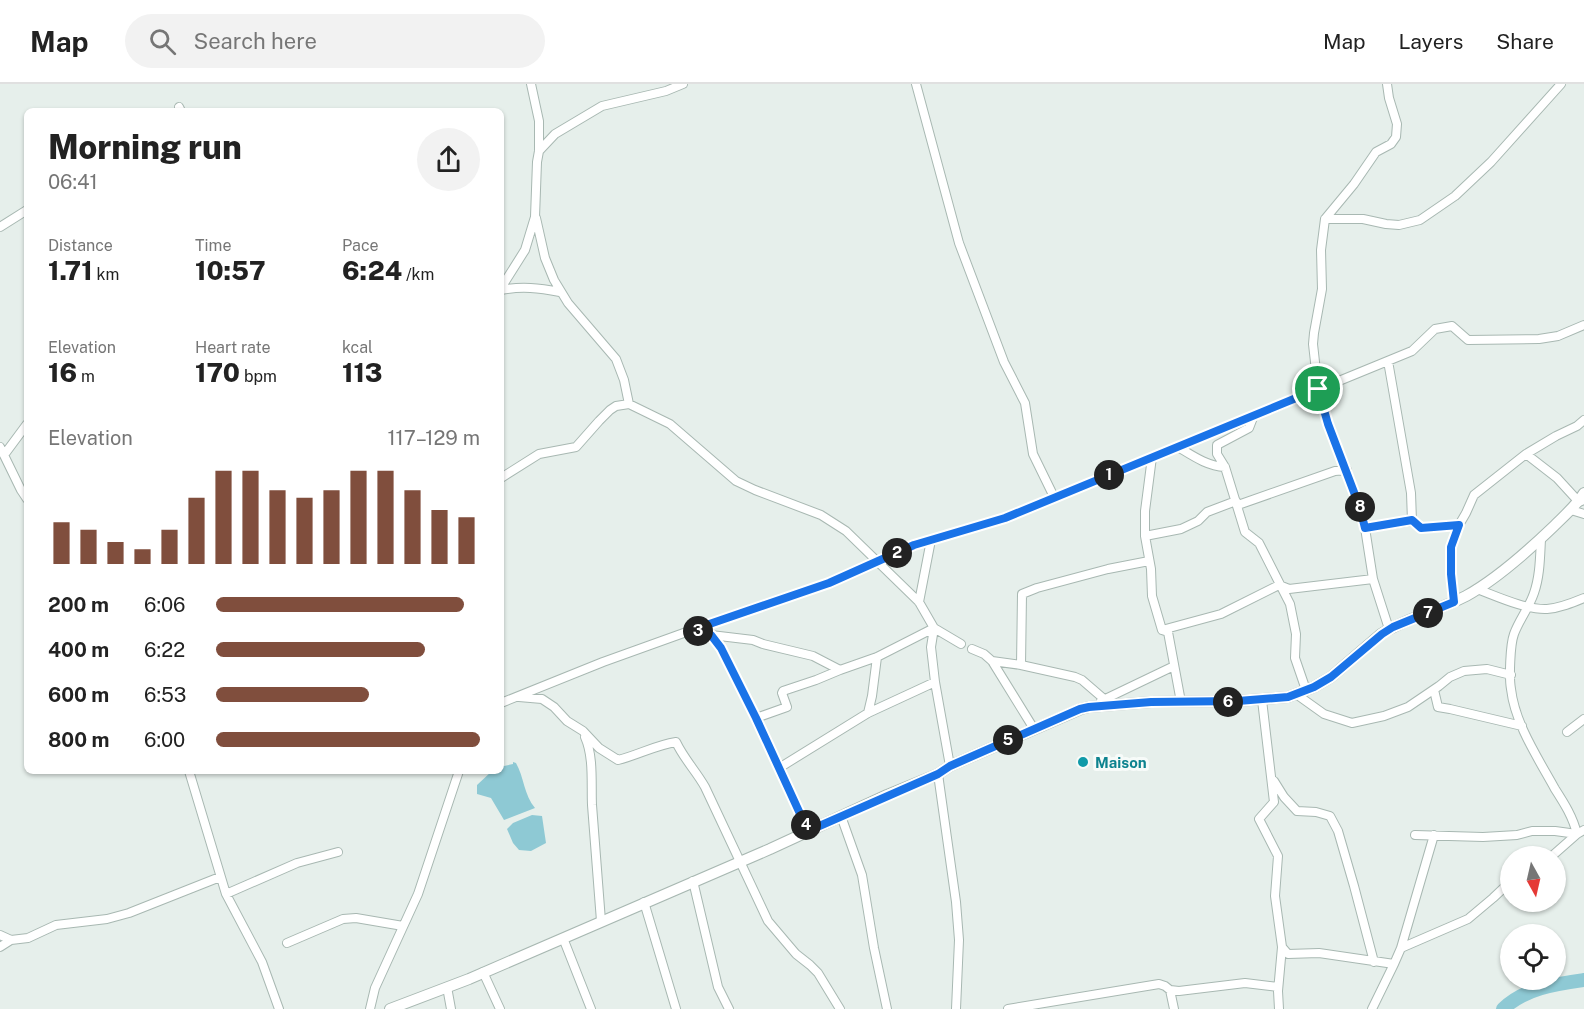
<!DOCTYPE html>
<html lang="en">
<head>
<meta charset="utf-8">
<style>
	:root { --surface:#fff; --page:#f2f2f2; --text:#222; --muted:#767676; --line:#e0e0e0; --accent:#804e3d }
	body { margin:0; font-family:"Public Sans",sans-serif; background:var(--page); color:var(--text); height:100vh; display:flex; flex-direction:column; font-size:22px; white-space:nowrap }
	* { box-sizing:border-box; margin:0 }
	p { font-size:20px; color:var(--muted) }
	.icon { flex:none; width:33px; height:33px; fill:none; stroke:currentColor; stroke-width:2; stroke-linecap:round; stroke-linejoin:round }
	.map { position:relative; flex:1; overflow:hidden }
	.details { position:absolute; left:24px; top:24px; width:480px; height:666px; display:flex; flex-direction:column; background:var(--surface); border-radius:9px; box-shadow:0 2px 4px #0004 }
	.details>* { flex:none }
	.needle { width:39px; rotate:172deg }
	.buttons { position:absolute; left:1500px; top:762px; display:grid; gap:12px }
	.buttons a { display:grid; place-items:center; width:66px; height:66px; border-radius:50%; background:var(--surface); box-shadow:0 2px 4px #0004; font-size:30px }
	.pin { position:absolute; display:grid; place-items:center; width:51px; height:51px; color:#fff; margin:-26px; border:3px solid #fff; border-radius:50%; box-shadow:0 2px 6px #0007 }
	.km { position:absolute; width:30px; height:30px; margin:-15px; border-radius:50%; background:#222; color:#fff; font-size:16px; line-height:30px; text-align:center }
	.round { display:grid; place-items:center; flex:none; width:63px; height:63px; border-radius:32px; background:var(--page) }
	.head { display:flex; align-items:center; justify-content:space-between; height:102px; padding:0 24px }
	h1 { font-size:33px; font-weight:800; line-height:45px }
	.stats { display:grid; grid-template-columns:repeat(3,1fr); gap:9px; height:102px; padding:6px 24px }
	.stats div { display:grid; align-content:center }
	.stats b { font-size:26px; font-weight:800 }
	.stats small { font-size:16px; font-weight:400 }
	.stats p { font-size:16px }
	.chart { height:168px; padding:12px 24px }
	.chart p { display:flex; justify-content:space-between }
	.chart svg { width:100%; height:108px; margin-top:6px; stroke:var(--accent); stroke-width:6 }
	ul { padding:0 24px; list-style:none; font-size:20px }
	li { display:grid; grid-template-columns:96px 72px 1fr; align-items:center; height:45px }
	li i { height:15px; border-radius:8px; background:var(--accent) }
	header { display:flex; align-items:center; gap:36px; box-sizing:border-box; height:84px; padding:0 30px; background:var(--surface); border-bottom:2px solid var(--line) }
	header strong { font-size:28px }
	nav { display:flex; gap:33px; margin-inline-start:auto; font-size:21px }
	.search { width:420px; height:54px; background:var(--page); display:flex; align-items:center; gap:15px; box-sizing:border-box; padding:0 21px; border-radius:33px; color:var(--muted); font-size:22px }
	.map>svg:first-child { display:block }
	.water { fill:#8ec9d4 }
	.lines { fill:none; stroke-linecap:round; stroke-linejoin:round }
	.river { stroke:#8ec9d4; stroke-width:14 }
	.minor-casing { stroke:#a8b8b2; stroke-width:10 }
	.tertiary-casing { stroke:#a8b8b2; stroke-width:12 }
	.minor { stroke:#fff; stroke-width:8 }
	.tertiary { stroke:#fff; stroke-width:10 }
	.route-casing { stroke:#fff; stroke-width:12 }
	.route { stroke:#1a73e8; stroke-width:8 }
	.culture-dot { fill:#0f9aa8; stroke:#f7fbf9; stroke-width:2 }
	.labels { text-anchor:middle; dominant-baseline:central; stroke-width:6; stroke-linejoin:round; paint-order:stroke }
	.culture-label { font-size:15px; font-weight:bold; fill:#0d838f; stroke:#f7fbf9; text-anchor:start }
</style>
</head>
<body>
<header>
<strong>Map</strong>
<div class="search"><svg class="icon" aria-label="search" viewBox="0 0 24 24"><circle cx="10" cy="10" r="6"/><path d="M15 15l6 6"/></svg>Search here</div>
<nav><a>Map</a><a>Layers</a><a>Share</a></nav>
</header>
<div class="map">
<svg width="1584" height="925" viewBox="0 0 1584 925">
	<rect width="100%" height="100%" fill="#e6efeb"/>
	<path class="water" d="M 513,678 L 516,679 C 524,693 524,711 535,724 L 504,736 L 491,714 L 477,710 L 477,701 L 492,687 L 501,687 L 502,680 L 504,682 L 513,680 Z
		M 532,731 L 542,732 L 546,759 L 531,767 L 519,766 L 513,759 L 507,745 L 513,739 Z"/>
	<g class="lines">
		<path class="river" d="M 1503,925 C 1525,904 1555,900 1584,896"/>
		<defs>
			<path id="minor" d="M 916,0 L 959,159 L 1004,278 L 1025,319 L 1033,370 L 1054,413
				M 1387,0 L 1389,14 L 1397,40 L 1396,53 L 1391,60 L 1376,68 L 1354,100 L 1325,135 L 1321,166 L 1322,205 L 1314,249 L 1313,260 L 1318,305 L 1328,340 L 1361,426 L 1365,444 L 1373,495 L 1389,545
				M 179,23 L 181,27
				M 539,67 L 555,50 L 602,22 L 666,7 L 683,0
				M 536,134 L 545,174 L 554,196 L 568,219 L 616,275 L 624,296 L 629,320
				M 1325,135 L 1363,135 L 1386,140 L 1399,141 L 1420,136 L 1455,112 L 1491,78 L 1561,0
				M 0,143 L 27,126
				M 501,204 L 525,166 L 535,133 L 537,78 L 539,67 L 539,37 L 531,0
				M 501,206 C 522,202 539,204 560,208
				M 1388,277 L 1411,409 L 1412,437
				M 1254,331 L 1249,344 L 1217,361 L 1217,370 L 1225,383 L 1245,448 L 1259,459 L 1290,520 L 1296,550 L 1295,574 L 1306,606
				M 0,363 L 21,406 L 27,415
				M 1178,363 C 1193,372 1207,382 1225,383
				M 1526,370 L 1557,394 L 1579,418 L 1584,416
				M 4,371 L 27,340
				M 1152,373 L 1145,427 L 1145,452 L 1151,485 L 1152,512 L 1162,546 L 1168,548 L 1181,618
				M 501,394 L 539,370 L 576,363 L 599,337 L 610,326 L 616,322 L 629,320 L 670,340 L 736,397 L 755,406 L 821,431 L 846,447 L 919,518 L 934,544 L 961,560
				M 1238,421 L 1335,387 L 1347,386
				M 1571,426 L 1584,430
				M 1365,444 L 1412,437 L 1421,444 L 1459,441
				M 1145,452 L 1181,445 L 1198,437 L 1207,428 L 1236,417
				M 1477,505 C 1496,512 1526,526 1547,525 C 1560,524 1572,519 1584,514
				M 919,518 L 931,456
				M 1454,518 L 1451,490 L 1451,463 L 1459,441 L 1466,429 L 1474,411 L 1526,370 L 1556,352 L 1577,342 L 1584,336
				M 934,544 L 931,563 L 935,598 L 950,682
				M 692,546 L 711,551 L 753,556 L 763,560 L 813,572 L 840,586
				M 1162,546 L 1221,530 L 1279,501 L 1289,505 L 1373,495
				M 711,551 L 721,564 L 756,634 L 808,747
				M 972,565 L 984,570 L 992,577 L 1034,645
				M 992,577 L 1021,581 L 1075,593 L 1082,596 L 1104,615
				M 1021,581 L 1022,510 L 1037,504 L 1108,485 L 1149,477
				M 1434,606 L 1438,623 L 1450,625 L 1522,642
				M 1296,610 L 1324,630 L 1352,639 L 1384,632 L 1408,623 L 1439,602 L 1450,593 L 1464,587 L 1487,585 L 1511,591
				M 519,613 L 542,615 L 554,623 L 567,637 L 583,647 L 599,664 L 618,676 C 638,671 656,661 676,658 C 684,675 696,687 705,703 L 768,837 L 796,870 L 810,881 L 818,889 L 840,925
				M 1262,616 L 1274,718 L 1259,735 L 1278,772 L 1275,812 L 1282,863 L 1288,870 L 1319,869 L 1394,880 L 1401,864 L 1468,835 L 1493,814 L 1510,798
				M 1101,617 L 1174,582
				M 501,619 L 603,578 L 692,546 L 829,499 L 914,461 L 1005,434 L 1412,267 L 1435,245 L 1452,242 L 1468,256 L 1539,255 L 1558,252 L 1584,241
				M 868,629 L 872,612 L 877,573
				M 756,634 L 787,623 L 782,609 L 783,607 L 816,596 L 840,586 L 877,573 L 934,544
				M 1567,648 L 1584,635
				M 585,653 C 594,673 591,700 592,721 C 595,760 598,799 601,837
				M 779,684 L 868,629 L 935,598
				M 189,687 L 226,810 L 262,878 L 279,925
				M 938,690 L 956,818 L 959,856 L 956,925
				M 1274,697 L 1284,713 L 1297,727 L 1316,728 L 1330,732 L 1338,747 L 1354,802 L 1374,878
				M 841,732 L 862,791 L 874,864 L 887,925
				M 1415,751 L 1483,753 L 1517,751 L 1532,747 L 1555,747 L 1577,750 C 1573,733 1564,719 1555,705 C 1538,674 1515,640 1511,605 C 1509,594 1510,561 1514,550 C 1519,536 1529,524 1534,509 C 1540,492 1540,473 1541,455
				M 1552,772 L 1577,750 L 1584,746
				M 693,797 L 718,903 L 729,925
				M 226,810 L 297,779 L 338,768
				M 644,818 L 676,925
				M 0,851 L 11,856 L 28,854 L 56,841 L 107,835 L 129,829 L 220,793
				M 563,854 L 591,925
				M 287,859 L 343,835 L 356,834 L 403,842
				M 0,863 L 11,856
				M 1401,864 L 1434,751
				M 483,888 L 500,925
				M 447,903 L 451,925
				M 1170,906 L 1174,925
				M 370,925 L 375,904 L 418,810 L 459,687
				M 1008,925 L 1159,900 L 1165,902 L 1170,906 L 1179,907 L 1245,899 L 1278,903
				M 1279,925 L 1278,907 L 1282,863
				M 1372,925 L 1394,880"/>
			<path id="tertiary" d="M 390,925 L 469,895 L 770,765 L 887,711 L 938,690 L 950,682 L 1081,625 L 1089,623 L 1151,618 L 1238,617 L 1288,613 L 1314,603 L 1331,593 L 1381,550 C 1407,534 1439,526 1466,512 C 1495,496 1529,466 1553,443 C 1564,432 1576,422 1584,409"/>
		</defs>
		<use href="#minor" class="minor-casing"/>
		<use href="#tertiary" class="tertiary-casing"/>
		<use href="#minor" class="minor"/>
		<use href="#tertiary" class="tertiary"/>
	</g>
	<g class="lines">
		<defs>
			<path id="route" d="M 1318,305 L 1328,340 L 1360,424 L 1365,444 L 1412,436 L 1421,444 L 1459,441 L 1451,463 L 1451,490 L 1454,518 L 1393,543 L 1382,550 L 1331,593 L 1314,603 L 1288,613 L 1238,617 L 1151,618 L 1089,623 L 1080,625 L 950,682 L 938,690 L 808,747 L 756,634 L 721,564 L 711,551 L 692,546 L 829,499 L 914,461 L 1005,434 Z"/>
		</defs>
		<use href="#route" class="route-casing"/>
		<use href="#route" class="route"/>
	</g>
	<circle class="culture-dot" cx="1083" cy="678" r="6"/>
	<g class="labels">
		<g class="culture-label">
			<text x="1095" y="678">Maison</text>
		</g>
	</g>
</svg>
<div class="buttons">
<a><svg class="needle" viewBox="-14 -14 28 28"><path d="M0-13l5 13h-10z" fill="#e53935"/><path d="M0 13l5-13h-10z" fill="#767676"/></svg></a>
<a><svg class="icon" aria-label="locate" viewBox="0 0 24 24"><circle cx="12" cy="12" r="6"/><path d="M12 2v4M12 18v4M2 12h4M18 12h4"/></svg></a>
</div>
<div class="pin" style="left:1318px;top:305px;background:#1e9e55"><svg class="icon" aria-label="arrive" viewBox="0 0 24 24"><path d="M6 21V4h12l-3 4 3 4H6"/></svg></div>
<b class="km" style="left:1109px;top:391px">1</b>
<b class="km" style="left:897px;top:469px">2</b>
<b class="km" style="left:698px;top:547px">3</b>
<b class="km" style="left:806px;top:741px">4</b>
<b class="km" style="left:1008px;top:656px">5</b>
<b class="km" style="left:1228px;top:618px">6</b>
<b class="km" style="left:1428px;top:529px">7</b>
<b class="km" style="left:1360px;top:423px">8</b>
<section class="details">
<div class="head"><div><h1>Morning run</h1><p>06:41</p></div><a class="round"><svg class="icon" aria-label="share" viewBox="0 0 24 24"><path d="M12 15V3M7 8l5-5 5 5M5 13v7h14v-7"/></svg></a></div>
<div class="stats">
<div><p>Distance</p><b>1.71<small> km</small></b></div>
<div><p>Time</p><b>10:57</b></div>
<div><p>Pace</p><b>6:24<small> /km</small></b></div>
</div>
<div class="stats">
<div><p>Elevation</p><b>16<small> m</small></b></div>
<div><p>Heart rate</p><b>170<small> bpm</small></b></div>
<div><p>kcal</p><b>113</b></div>
</div>
<div class="chart"><p><span>Elevation</span>117–129 m</p>
<svg viewBox="0 0 160 44" preserveAspectRatio="none"><path d="M5 44V27M15 44V30M25 44V35M35 44V38M45 44V30M55 44V17M65 44V6M75 44V6M85 44V14M95 44V17M105 44V14M115 44V6M125 44V6M135 44V14M145 44V22M155 44V25"/></svg>
</div>
<ul>
<li><b>200 m</b>6:06<i style="width:94%"></i></li>
<li><b>400 m</b>6:22<i style="width:79%"></i></li>
<li><b>600 m</b>6:53<i style="width:58%"></i></li>
<li><b>800 m</b>6:00<i style="width:100%"></i></li>
</ul>
</section>
</div>
</body>
</html>
